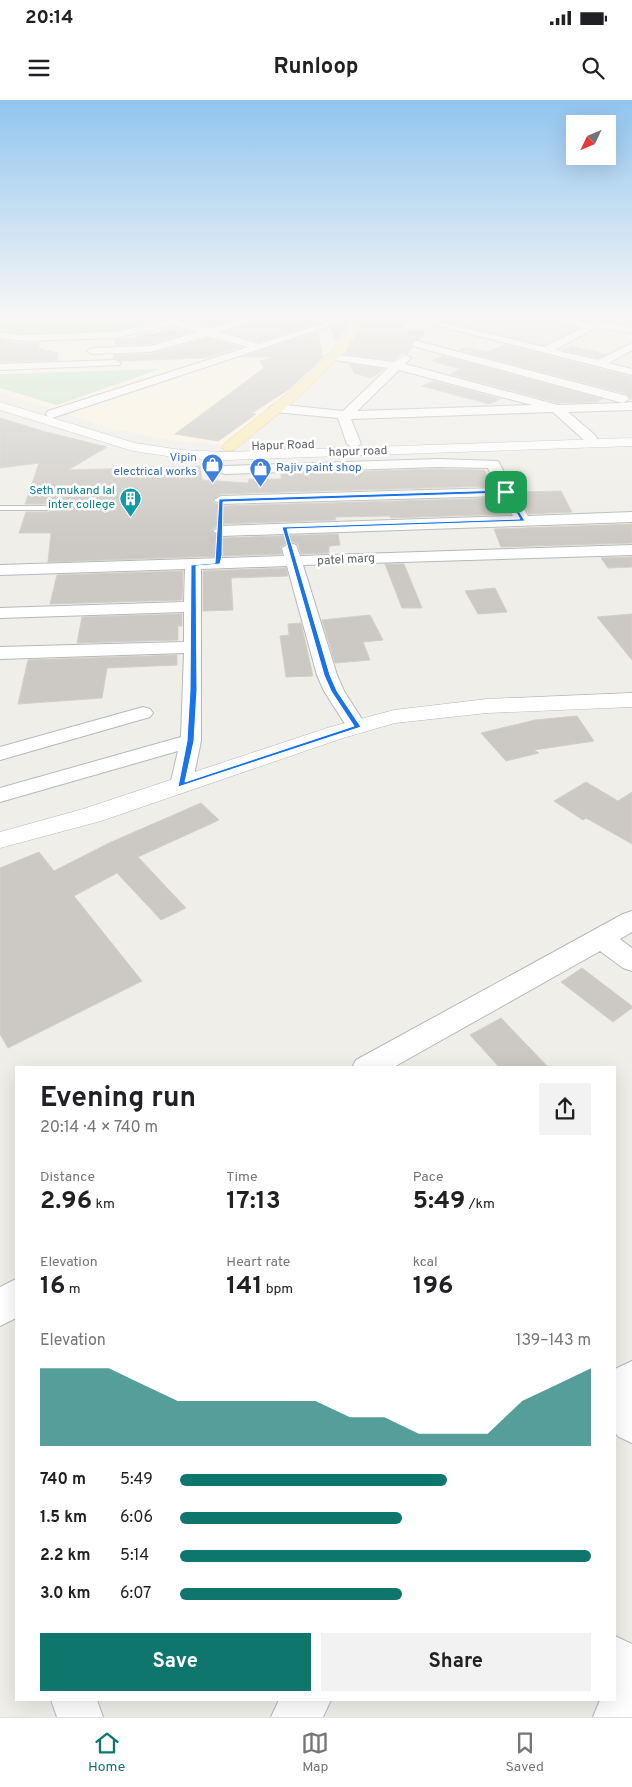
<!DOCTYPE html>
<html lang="en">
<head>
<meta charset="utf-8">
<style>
	:root { --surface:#fff; --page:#f2f2f2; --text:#202124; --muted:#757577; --line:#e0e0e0; --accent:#0f766e }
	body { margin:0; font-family:Overpass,sans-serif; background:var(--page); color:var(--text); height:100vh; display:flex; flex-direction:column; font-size:19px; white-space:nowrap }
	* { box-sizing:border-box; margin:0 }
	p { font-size:16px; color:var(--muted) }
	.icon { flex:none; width:28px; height:28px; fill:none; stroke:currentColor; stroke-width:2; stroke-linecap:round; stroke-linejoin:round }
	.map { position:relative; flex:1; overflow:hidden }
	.panel { position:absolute; left:15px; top:966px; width:601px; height:635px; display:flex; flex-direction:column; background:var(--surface); border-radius:0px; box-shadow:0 5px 20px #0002 }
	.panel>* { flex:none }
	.needle { width:32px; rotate:226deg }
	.controls { position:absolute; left:566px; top:15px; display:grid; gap:10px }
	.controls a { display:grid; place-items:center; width:50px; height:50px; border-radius:0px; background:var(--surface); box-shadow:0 5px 20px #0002; font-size:25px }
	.pin { position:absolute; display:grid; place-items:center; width:42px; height:42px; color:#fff; margin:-21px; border-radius:10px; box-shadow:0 2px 8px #0006 }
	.round { display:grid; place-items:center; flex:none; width:52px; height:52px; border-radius:0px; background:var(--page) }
	.head { display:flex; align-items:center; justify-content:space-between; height:85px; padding:0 25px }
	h1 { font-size:28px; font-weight:700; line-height:38px }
	.stats { display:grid; grid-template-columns:repeat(3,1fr); gap:8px; height:85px; padding:5px 25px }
	.stats div { display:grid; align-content:center }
	.stats b { font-size:25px; font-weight:700 }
	.stats small { font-size:14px; font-weight:400 }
	.stats p { font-size:14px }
	.chart { height:140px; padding:10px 25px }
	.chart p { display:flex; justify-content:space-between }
	.chart svg { width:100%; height:90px; margin-top:5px; fill:var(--accent); opacity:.7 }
	.primary-button { display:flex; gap:10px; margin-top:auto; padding:10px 25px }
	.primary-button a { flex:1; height:58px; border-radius:0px; background:var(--accent); color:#fff; font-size:20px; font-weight:700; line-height:58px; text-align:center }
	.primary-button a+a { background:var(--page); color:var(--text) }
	ul { padding:0 25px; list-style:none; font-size:16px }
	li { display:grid; grid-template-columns:80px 60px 1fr; align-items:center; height:38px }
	li i { height:12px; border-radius:6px; background:var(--accent) }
	.status { display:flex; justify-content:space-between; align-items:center; height:35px; padding:0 25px; background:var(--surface); direction:ltr }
	.status svg { height:14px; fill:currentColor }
	header { display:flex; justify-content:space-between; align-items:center; height:65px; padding:0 25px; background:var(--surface); font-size:22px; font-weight:700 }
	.tabs { display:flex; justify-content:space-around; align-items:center; height:70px; border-top:1px solid var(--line); background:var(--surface); font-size:14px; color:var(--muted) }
	.tabs a { display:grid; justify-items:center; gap:2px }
	.tabs .current { color:var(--accent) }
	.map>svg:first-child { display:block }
	.commercial { fill:#fcf5e1 }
	.education { fill:#e0ddd6 }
	.green { fill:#c7e5c6 }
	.building { fill:#ccc9c4; stroke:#d4cfc6 }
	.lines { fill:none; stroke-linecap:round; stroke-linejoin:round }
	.lane-casing { stroke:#b5b8bb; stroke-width:2 }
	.street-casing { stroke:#b5b8bb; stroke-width:2 }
	.secondary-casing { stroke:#b4b7bb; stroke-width:1 }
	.primary-casing { stroke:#e9c068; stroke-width:1 }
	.lane { fill:#fff; fill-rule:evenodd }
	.street { fill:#fff; fill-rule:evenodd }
	.secondary { fill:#fff; fill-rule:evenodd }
	.primary { fill:#faecb3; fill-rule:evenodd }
	.route { fill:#1a73e8; stroke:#fff; fill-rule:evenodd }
	.labels { text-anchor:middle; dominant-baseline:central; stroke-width:5; stroke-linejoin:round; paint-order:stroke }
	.far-street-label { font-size:12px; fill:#5f6367; stroke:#fff }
	.far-shop-label { font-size:12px; fill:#366cbe; stroke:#fff; text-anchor:end }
	.far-culture-label { font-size:12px; fill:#0d838f; stroke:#fff; text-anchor:end }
</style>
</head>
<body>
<div class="status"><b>20:14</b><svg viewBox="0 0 49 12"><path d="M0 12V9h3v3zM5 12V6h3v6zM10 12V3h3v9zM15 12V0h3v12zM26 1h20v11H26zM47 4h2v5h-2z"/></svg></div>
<header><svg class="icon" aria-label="menu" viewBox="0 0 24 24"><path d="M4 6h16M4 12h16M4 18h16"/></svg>Runloop<svg class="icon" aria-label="search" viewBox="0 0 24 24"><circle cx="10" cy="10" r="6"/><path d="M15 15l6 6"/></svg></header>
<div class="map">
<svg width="632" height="1617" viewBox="0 0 632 1617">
	<rect width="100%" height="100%" fill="#f0eee8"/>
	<path class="commercial" d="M 0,215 L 371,215 L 269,308 L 222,345 L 170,340 L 110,328 L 0,293 Z"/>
	<path class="education" d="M 443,215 L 540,215 L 588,226 L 540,249 L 426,221 Z"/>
	<path class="green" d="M 0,215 L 129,215 L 152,222 C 105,234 47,242 0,229 Z
		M 160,269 L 57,305 L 0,288 L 0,274 Z"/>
	<path class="building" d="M 193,215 L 250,215 L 208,227 L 204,226 L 210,225 L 193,220 Z
		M 275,215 L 314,215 L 316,223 L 259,242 L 225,232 Z
		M 369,215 L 393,215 L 409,220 L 402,229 L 426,231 L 419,240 L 412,241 L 412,248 L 407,254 L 402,253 L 394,260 L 344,254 Z
		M 351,221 L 343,233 L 337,241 L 330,228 Z
		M 180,229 L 190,232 L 150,244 L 115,245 L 116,240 Z
		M 318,232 L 323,258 L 288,290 L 252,313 L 256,314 L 224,337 L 218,341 L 175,334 L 264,268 L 260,261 L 270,258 L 270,257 L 241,257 Z
		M 208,238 L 241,247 L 206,258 L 121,261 L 113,258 L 114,255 L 152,254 Z
		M 0,240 L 18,244 L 40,242 L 38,248 L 58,253 L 58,260 L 0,262 Z
		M 505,245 L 632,277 L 632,300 L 627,294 L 459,250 L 467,247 L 486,252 Z
		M 572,246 L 606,254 L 598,258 L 562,250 Z
		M 443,256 L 603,299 L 597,302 L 558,303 L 450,274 L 461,269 L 431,261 Z
		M 350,264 L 384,269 L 371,278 L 354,273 Z
		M 434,281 L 501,299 L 489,304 L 422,286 Z
		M 0,318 L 46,332 L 107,347 L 68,370 L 200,366 L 202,380 L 248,383 L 249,379 L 281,379 L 281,374 L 433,369 L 484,370 L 494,386 L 221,394 L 212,401 L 221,406 L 500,398 L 510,414 L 391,418 L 390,416 L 335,417 L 336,420 L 221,424 L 211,430 L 221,438 L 338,434 L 340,445 L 329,446 L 329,453 L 301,454 L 298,444 L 291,441 L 280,447 L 282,454 L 48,462 L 51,433 L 19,433 L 26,412 L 49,412 L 55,407 L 49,404 L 25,404 L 39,363 L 0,368 Z
		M 561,391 L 572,412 L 529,414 L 517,392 Z
		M 632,424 L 632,443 L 501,447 L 494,429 Z
		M 632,457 L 632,467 L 608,468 L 601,458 Z
		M 385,464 L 404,464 L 422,508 L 402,508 Z
		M 286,468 L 288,476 L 231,478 L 233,510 L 203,511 L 203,471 Z
		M 183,471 L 182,500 L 50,504 L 57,475 Z
		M 495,488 L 507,512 L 478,514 L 465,491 Z
		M 182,514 L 182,526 L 178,526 L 178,540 L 77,543 L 82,517 Z
		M 632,514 L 632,560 L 597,517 Z
		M 370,515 L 383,540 L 363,542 L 370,560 L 335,563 L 322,520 Z
		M 301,523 L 313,576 L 286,577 L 280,536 L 289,535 L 288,524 Z
		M 177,555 L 177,565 L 107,568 L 102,598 L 18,604 L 28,560 Z
		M 577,616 L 594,641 L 534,650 L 539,653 L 506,661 L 481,633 L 535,620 Z
		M 586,682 L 618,701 L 632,692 L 632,744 L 586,718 L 583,720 L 554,701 Z
		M 201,703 L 219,720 L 138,757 L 186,808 L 161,820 L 117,773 L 74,796 L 142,881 L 8,948 L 0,934 L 0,768 L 39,752 L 54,771 L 109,743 Z
		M 582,868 L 632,906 L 632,908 L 613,922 L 561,882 Z
		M 501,918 L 549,968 L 500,968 L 470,935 Z"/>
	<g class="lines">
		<defs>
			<path id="lane" d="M 0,406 L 49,406 L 53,408 L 49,410 L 0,410 Z"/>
			<path id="street" d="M 257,215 L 273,215 L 219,232 L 259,244 L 348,215 L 363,215 L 52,318 L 48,317 L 46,314 L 48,311 L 248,247 L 208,236 L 151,252 L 92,254 L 87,251 L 92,248 L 150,246 L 197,232 L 172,225 L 115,238 L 21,241 L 0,238 L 0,232 L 21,235 L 115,232 L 172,219 L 208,229 Z
				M 395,215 L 412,215 L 544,247 L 583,228 L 540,215 L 557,215 L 592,224 L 597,221 L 632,227 L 632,233 L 597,227 L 555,250 L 598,260 L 632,243 L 632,250 L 609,263 L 632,269 L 632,275 Z
				M 417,241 L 627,296 L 629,299 L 623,303 L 632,302 L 632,310 L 568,312 L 595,335 L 597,338 L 595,341 L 585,341 L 553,312 L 351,319 L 361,344 L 354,348 L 347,344 L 338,318 L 275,312 L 269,308 L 275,304 L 343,311 L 388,268 L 327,259 L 327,255 L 331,254 L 394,262 L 405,255 L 411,258 L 405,264 L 558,305 L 623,303 L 413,246 L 413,242 ZM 399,270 L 532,305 L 357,311 Z
				M 115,260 L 121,263 L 119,265 L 0,270 L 0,264 Z
				M 438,359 L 498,361 L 528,416 L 632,412 L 632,422 L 221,436 L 213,431 L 221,426 L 513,416 L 501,396 L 221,404 L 214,400 L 221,396 L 497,388 L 488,368 L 438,367 L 224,374 L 217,370 L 224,366 Z
				M 290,443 L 296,445 L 300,456 L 632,445 L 632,455 L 303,465 L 337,575 L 344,591 L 367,627 L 364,631 L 357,633 L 350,631 L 347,627 L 324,591 L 317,575 L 287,466 L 201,469 L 201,641 L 192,685 L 189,690 L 181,692 L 173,690 L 170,685 L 178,651 L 0,702 L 0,688 L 181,637 L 184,553 L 0,559 L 0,547 L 184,542 L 184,512 L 0,518 L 0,508 L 184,502 L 185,469 L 0,475 L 0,465 L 284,456 L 282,448 Z
				M 143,607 L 150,609 L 153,613 L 150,617 L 0,660 L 0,647 Z
				M 632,811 L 632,832 L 620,839 L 632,848 L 632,871 L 623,868 L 600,851 L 392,968 L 352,968 L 356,960 L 623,814 Z
				M 16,1179 L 16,1218 L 0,1226 L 0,1187 Z
				M 632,1261 L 632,1343 L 619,1337 L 615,1333 L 615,1269 Z
				M 615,1536 L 632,1544 L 632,1617 L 593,1617 L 600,1600 L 615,1600 Z
				M 51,1600 L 97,1600 L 103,1617 L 57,1617 Z
				M 279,1600 L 331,1600 L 323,1617 L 271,1617 Z"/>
			<path id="secondary" d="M 0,302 L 135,343 L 181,350 L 226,352 L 632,338 L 632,346 L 226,360 L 181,358 L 133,351 L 0,310 Z
				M 632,593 L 632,607 L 487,613 L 395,623 L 343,638 L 101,721 L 0,748 L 0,732 L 83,709 L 327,628 L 394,610 L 487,599 Z"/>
			<path id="primary" d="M 357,215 L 367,215 C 339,271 281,311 234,350 L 224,350 L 222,347 L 224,344 C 270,306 328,268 357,215 Z"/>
		</defs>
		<use href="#lane" class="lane-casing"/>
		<use href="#street" class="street-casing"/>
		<use href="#secondary" class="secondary-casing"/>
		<use href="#primary" class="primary-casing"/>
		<use href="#lane" class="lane"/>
		<use href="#street" class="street"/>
		<use href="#secondary" class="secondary"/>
		<use href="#primary" class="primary"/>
	</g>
	<linearGradient id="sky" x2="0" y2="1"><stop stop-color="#91c4ef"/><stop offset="0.49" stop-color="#f8f7f5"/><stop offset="1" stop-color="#f8f7f5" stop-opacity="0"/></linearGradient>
	<rect width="632" height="441" fill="url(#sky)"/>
	<path class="route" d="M 506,390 L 525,421 L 287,429 L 330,575 L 337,591 L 361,627 L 178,687 L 187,641 L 190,590 L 191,465 L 215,463 L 219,399 ZM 505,393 L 520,419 L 282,427 L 324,575 L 331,591 L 354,626 L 185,682 L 194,641 L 197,590 L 196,466 L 220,464 L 222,455 L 223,402 Z"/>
	<defs>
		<symbol id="shop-pin" viewBox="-11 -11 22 30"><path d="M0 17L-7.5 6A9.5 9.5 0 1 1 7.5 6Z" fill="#3f7fe0" stroke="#fff"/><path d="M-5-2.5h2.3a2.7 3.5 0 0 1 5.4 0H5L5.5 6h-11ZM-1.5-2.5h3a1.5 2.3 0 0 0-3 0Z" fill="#fff"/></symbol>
		<symbol id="building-pin" viewBox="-11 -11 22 30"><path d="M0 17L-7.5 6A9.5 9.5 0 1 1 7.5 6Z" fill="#0f9aa8" stroke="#fff"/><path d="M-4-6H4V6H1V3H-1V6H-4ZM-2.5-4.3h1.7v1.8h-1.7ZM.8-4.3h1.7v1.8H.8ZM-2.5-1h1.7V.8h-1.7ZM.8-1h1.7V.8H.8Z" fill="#fff"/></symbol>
	</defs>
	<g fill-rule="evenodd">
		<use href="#shop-pin" x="200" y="352" width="25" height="34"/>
		<use href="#shop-pin" x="248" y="356" width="25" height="34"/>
		<use href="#building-pin" x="118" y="386" width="25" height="34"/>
	</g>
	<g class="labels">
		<g class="far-street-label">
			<text transform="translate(283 346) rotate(-2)">Hapur Road</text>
			<text transform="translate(358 352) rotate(-2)">hapur road</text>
			<text transform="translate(346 460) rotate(-3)">patel marg</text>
		</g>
		<g class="far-shop-label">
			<text x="197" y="358">Vipin<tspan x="197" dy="14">electrical works</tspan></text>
			<text x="276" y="368" text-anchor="start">Rajiv paint shop</text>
		</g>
		<g class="far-culture-label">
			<text x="115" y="391">Seth mukand lal<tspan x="115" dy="14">inter college</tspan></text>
		</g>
	</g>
</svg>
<div class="controls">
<a><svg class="needle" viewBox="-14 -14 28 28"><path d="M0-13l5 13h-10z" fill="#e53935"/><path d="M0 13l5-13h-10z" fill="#757577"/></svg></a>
</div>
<div class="pin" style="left:506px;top:392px;background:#1e9e55"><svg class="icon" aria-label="arrive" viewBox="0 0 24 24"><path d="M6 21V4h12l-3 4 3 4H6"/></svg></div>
<section class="panel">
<div class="head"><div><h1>Evening run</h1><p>20:14 · 4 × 740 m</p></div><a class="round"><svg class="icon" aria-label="share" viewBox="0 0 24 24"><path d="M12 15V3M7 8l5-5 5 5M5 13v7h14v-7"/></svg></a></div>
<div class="stats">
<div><p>Distance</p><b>2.96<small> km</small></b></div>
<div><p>Time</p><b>17:13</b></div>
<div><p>Pace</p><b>5:49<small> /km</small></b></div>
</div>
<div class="stats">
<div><p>Elevation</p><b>16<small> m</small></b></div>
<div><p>Heart rate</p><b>141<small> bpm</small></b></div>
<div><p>kcal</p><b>196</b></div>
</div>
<div class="chart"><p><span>Elevation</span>139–143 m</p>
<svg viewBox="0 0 160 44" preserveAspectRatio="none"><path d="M0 44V6L10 6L20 6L30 14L40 22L50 22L60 22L70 22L80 22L90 30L100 30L110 38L120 38L130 38L140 22L150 14L160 6V44z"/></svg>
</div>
<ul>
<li><b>740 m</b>5:49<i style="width:65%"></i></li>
<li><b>1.5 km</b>6:06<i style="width:54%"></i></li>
<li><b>2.2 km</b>5:14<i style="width:100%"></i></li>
<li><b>3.0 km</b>6:07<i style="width:54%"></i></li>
</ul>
<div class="primary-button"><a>Save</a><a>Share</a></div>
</section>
</div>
<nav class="tabs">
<a class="current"><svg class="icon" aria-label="home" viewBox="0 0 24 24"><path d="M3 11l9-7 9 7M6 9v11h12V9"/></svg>Home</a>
<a><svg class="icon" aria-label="map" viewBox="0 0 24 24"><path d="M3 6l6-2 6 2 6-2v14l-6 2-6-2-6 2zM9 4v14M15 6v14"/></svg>Map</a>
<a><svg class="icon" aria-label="saved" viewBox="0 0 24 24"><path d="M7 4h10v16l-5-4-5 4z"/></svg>Saved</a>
</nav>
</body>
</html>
